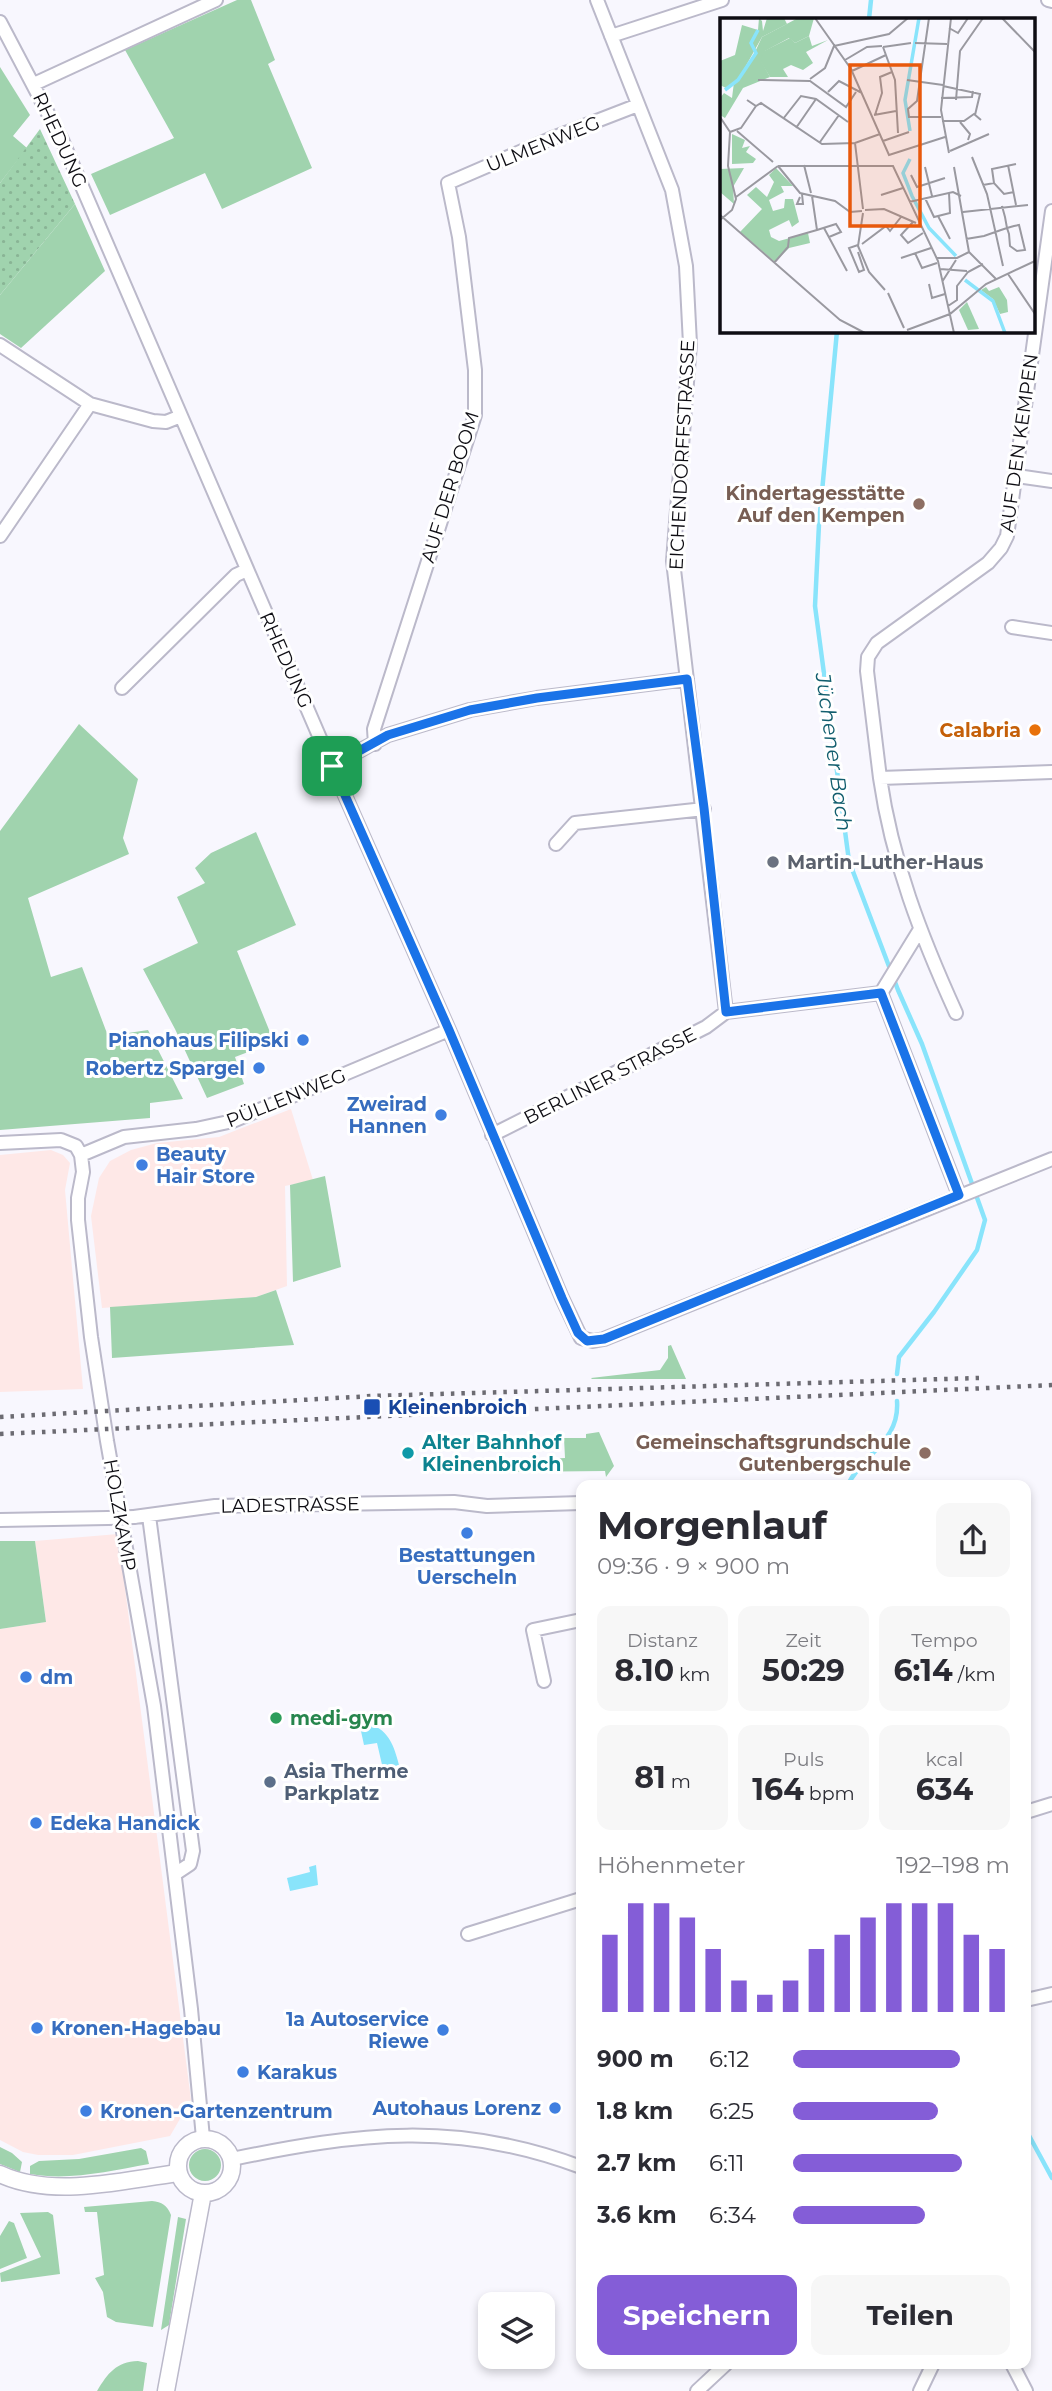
<!DOCTYPE html>
<html lang="de">
<head>
<meta charset="utf-8">
<style>
	:root { --surface:#fff; --page:#f7f7f7; --text:#2b2b33; --muted:#7c7c81; --accent:#845dd7 }
	body { margin:0; font-family:Montserrat,sans-serif; background:var(--page); color:var(--text); height:100vh; display:flex; flex-direction:column; font-size:26px; white-space:nowrap }
	* { box-sizing:border-box; margin:0 }
	p { font-size:23px; color:var(--muted) }
	.icon { flex:none; width:38px; height:38px; fill:none; stroke:currentColor; stroke-width:2; stroke-linecap:round; stroke-linejoin:round }
	.map { position:relative; flex:1; overflow:hidden }
	.panel { position:absolute; left:576px; top:1480px; width:455px; height:889px; display:flex; flex-direction:column; background:var(--surface); border-radius:14px; box-shadow:0 4px 10px #0003 }
	.panel>* { flex:none }
	.buttons { position:absolute; left:478px; top:2292px; display:grid; gap:14px }
	.buttons a { display:grid; place-items:center; width:77px; height:77px; border-radius:14px; background:var(--surface); box-shadow:0 4px 10px #0003; font-size:35px }
	.pin { position:absolute; display:grid; place-items:center; width:60px; height:60px; color:#fff; margin:-30px; border-radius:14px; box-shadow:0 4px 10px #0006 }
	.round { display:grid; place-items:center; flex:none; width:74px; height:74px; border-radius:14px; background:var(--page) }
	.head { display:flex; align-items:center; justify-content:space-between; height:119px; padding:0 21px }
	h1 { font-size:38px; font-weight:700; line-height:52px }
	.stats { display:grid; grid-template-columns:repeat(3,1fr); gap:10px; height:119px; padding:7px 21px }
	.stats div { display:grid; align-content:center; border-radius:14px; background:var(--page); text-align:center }
	.stats b { font-size:30px; font-weight:700 }
	.stats small { font-size:19px; font-weight:400 }
	.stats p { font-size:19px }
	.chart { height:196px; padding:14px 21px }
	.chart p { display:flex; justify-content:space-between }
	.chart svg { width:100%; height:126px; margin-top:7px; stroke:var(--accent); stroke-width:6 }
	.cta { display:flex; gap:14px; margin-top:auto; padding:14px 21px }
	.cta a { flex:1; height:80px; border-radius:14px; background:var(--accent); color:#fff; font-size:28px; font-weight:700; line-height:80px; text-align:center }
	.cta a+a { background:var(--page); color:var(--text) }
	ul { padding:0 21px; list-style:none; font-size:23px }
	li { display:grid; grid-template-columns:112px 84px 1fr; align-items:center; height:52px }
	li i { height:18px; border-radius:9px; background:var(--accent) }
	.map>svg:first-child { display:block }
	.commercial { fill:#fee8e7 }
	.green { fill:#a0d3ae }
	.park { fill:url(#park-dots) }
	.water { fill:#89e4fb }
	.lines { fill:none; stroke-linecap:round; stroke-linejoin:round }
	.stream { stroke:#89e4fb; stroke-width:4.5 }
	.minor-casing { stroke:#bbb9ca; stroke-width:16 }
	.tertiary-casing { stroke:#bbb9ca; stroke-width:19 }
	.minor { stroke:#fff; stroke-width:12 }
	.tertiary { stroke:#fff; stroke-width:16 }
	.rail { stroke:#6c6b72; stroke-width:4.5; stroke-dasharray:3.5 7; stroke-linecap:butt }
	.minor-bridge-casing { stroke:#bbb9ca; stroke-width:16; stroke-linecap:butt }
	.minor-bridge { stroke:#fff; stroke-width:12 }
	.route-casing { stroke:#fff; stroke-width:14 }
	.route { stroke:#1a73e8; stroke-width:9 }
	.education-dot { fill:#8d6e63; stroke:#fff; stroke-width:2.5 }
	.food-dot { fill:#e8710a; stroke:#fff; stroke-width:2.5 }
	.worship-dot { fill:#6b7280; stroke:#fff; stroke-width:2.5 }
	.shop-dot { fill:#3f7fe0; stroke:#fff; stroke-width:2.5 }
	.transit-dot { fill:#1a4fb4; stroke:#fff; stroke-width:2.5 }
	.culture-dot { fill:#0f9aa8; stroke:#fff; stroke-width:2.5 }
	.leisure-dot { fill:#2e9e5b; stroke:#fff; stroke-width:2.5 }
	.service-dot { fill:#5c6f8a; stroke:#fff; stroke-width:2.5 }
	.labels { text-anchor:middle; dominant-baseline:central; stroke-width:6; stroke-linejoin:round; paint-order:stroke }
	.street-label { font-size:19px; fill:#0e0d13; stroke:#fff }
	.education-label { font-size:19px; font-weight:bold; fill:#785e54; stroke:#fff; text-anchor:end }
	.food-label { font-size:19px; font-weight:bold; fill:#c56008; stroke:#fff; text-anchor:end }
	.worship-label { font-size:19px; font-weight:bold; fill:#5b616d; stroke:#fff; text-anchor:start }
	.shop-label { font-size:19px; font-weight:bold; fill:#366cbe; stroke:#fff; text-anchor:start }
	.transit-label { font-size:19px; font-weight:bold; fill:#164399; stroke:#fff; text-anchor:start }
	.culture-label { font-size:19px; font-weight:bold; fill:#0d838f; stroke:#fff; text-anchor:start }
	.leisure-label { font-size:19px; font-weight:bold; fill:#27864d; stroke:#fff; text-anchor:start }
	.service-label { font-size:19px; font-weight:bold; fill:#4e5e75; stroke:#fff; text-anchor:start }
	.water-label { font-size:21px; font-style:italic; fill:#125e6e; stroke:#fff }
	.inset-river { fill:none; stroke:#89e4fb; stroke-width:3.5 }
	.inset-road { fill:none; stroke:#9a99a0; stroke-width:2 }
	.view { fill:#e8590c; fill-opacity:0.15; stroke:#e8590c; stroke-width:3.5 }
	.inset-edge { fill:none; stroke:#0e0d13; stroke-width:3.5 }
</style>
</head>
<body>
<div class="map">
<svg width="1052" height="2391" viewBox="0 0 1052 2391">
	<defs>
		<pattern id="park-dots" width="8" height="8" patternUnits="userSpaceOnUse" patternTransform="scale(1.75)"><rect width="8" height="8" fill="#a0d3ae"/><path d="M2 2h.1M6 6h.1" fill="none" stroke="#89b495" stroke-width="1.8" stroke-linecap="round"/></pattern>
	</defs>
	<rect width="100%" height="100%" fill="#f8f7fe"/>
	<path class="commercial" d="M 291,1109 L 313,1180 L 285,1186 L 287,1286 L 256,1297 L 102,1308 L 91,1216 L 99,1178 L 110,1161 L 131,1150 L 157,1143 L 219,1137 Z
		M 51,1150 L 63,1155 L 70,1163 L 65,1190 L 83,1389 L 0,1392 L 0,1155 Z
		M 118,1534 L 191,2100 L 170,2136 L 73,2155 L 38,2155 L 23,2152 L 0,2140 L 0,1629 L 46,1622 L 35,1541 Z"/>
	<path class="green" d="M 237,0 L 251,0 L 275,60 L 268,64 L 312,168 L 222,209 L 205,173 L 110,215 L 91,174 L 174,138 L 125,50 Z
		M 0,67 L 30,115 L 13,136 L 27,148 L 0,183 Z
		M 75,204 L 105,271 L 21,348 L 0,334 L 0,295 Z
		M 79,724 L 138,779 L 123,838 L 129,854 L 28,898 L 51,977 L 82,967 L 108,1036 L 148,1030 L 183,1099 L 150,1103 L 150,1118 L 0,1130 L 0,831 Z
		M 256,832 L 296,925 L 237,951 L 274,1042 L 235,1057 L 244,1084 L 207,1098 L 175,1029 L 143,969 L 198,943 L 177,897 L 205,883 L 195,868 L 211,853 Z
		M 325,1176 L 341,1267 L 293,1282 L 290,1185 Z
		M 276,1290 L 294,1345 L 112,1358 L 110,1307 L 256,1297 Z
		M 671,1345 L 686,1379 L 592,1379 L 591,1378 L 660,1370 L 668,1358 L 668,1346 Z
		M 599,1432 L 614,1466 L 606,1477 L 605,1471 L 502,1472 L 501,1461 L 565,1458 L 564,1438 L 586,1438 L 586,1434 Z
		M 0,1541 L 35,1541 L 46,1622 L 0,1629 Z
		M 0,2147 L 12,2153 L 22,2162 L 20,2172 L 0,2164 Z
		M 141,2148 L 146,2151 L 149,2164 C 110,2171 69,2181 30,2174 L 30,2166 L 39,2161 L 79,2159 Z
		M189 2165a16 16 0 1 1 32 0a16 16 0 1 1-32 0Z
		M 152,2201 C 162,2202 167,2205 171,2215 L 153,2327 L 116,2322 L 107,2317 L 103,2292 L 95,2278 L 104,2275 L 97,2212 L 85,2212 L 84,2207 Z
		M 48,2212 L 53,2215 L 60,2274 L 1,2282 L 0,2273 L 41,2257 L 20,2213 Z
		M 178,2217 L 186,2219 L 169,2325 L 161,2330 Z
		M 9,2221 L 14,2223 L 27,2258 L 0,2269 L 0,2236 Z
		M 138,2361 L 147,2363 L 143,2391 L 97,2391 C 108,2373 116,2362 138,2361 Z"/>
	<path class="park" d="M 40,129 L 75,204 L 0,295 L 0,183 Z"/>
	<path class="water" d="M 359,1722 C 386,1725 393,1741 399,1765 L 383,1769 L 377,1743 L 364,1745 Z
		M 316,1865 L 318,1885 L 290,1891 L 287,1878 L 310,1872 L 309,1867 Z"/>
	<g class="lines">
		<path class="stream" d="M 869,19 L 871,0
			M 837,331 L 819,524 L 815,606 L 849,861 L 898,990 L 922,1044 L 985,1220 L 977,1250 L 934,1312 L 899,1357 L 897,1374
			M 847,1486 C 863,1453 900,1442 897,1401
			M 1026,2130 L 1052,2178"/>
		<defs>
			<path id="minor" d="M 597,0 L 672,190 L 686,266 L 690,344 L 673,561 L 726,1012
				M 1048,0 L 1052,1
				M 0,22 L 62,140 L 332,766 L 449,1030 L 562,1298 L 581,1338 L 593,1341 L 604,1339 L 1052,1159
				M 611,36 L 722,0
				M 34,84 L 216,0
				M 1052,211 L 1007,536 L 1001,548 L 988,563 L 877,643 L 868,657 L 867,671 L 880,778 L 1052,772
				M 0,345 L 90,404 L 153,421 L 166,422 L 181,416
				M 1017,476 L 1052,481
				M 0,536 L 90,404
				M 1012,627 L 1052,633
				M 122,688 L 236,575 L 247,570
				M 375,744 L 374,729 L 475,415 L 475,370 L 459,237 L 448,183 L 550,139 L 638,105
				M 332,766 L 388,735 L 470,710 L 537,698 L 687,679
				M 880,778 C 892,861 921,936 956,1013
				M 556,844 L 575,823 L 704,809
				M 881,993 L 959,1195
				M 881,993 L 919,931
				M 726,1012 L 881,993
				M 492,1135 L 706,1027 L 726,1012
				M 0,1143 L 61,1140 L 76,1146 L 81,1155 L 83,1172 L 78,1198 L 78,1220 L 91,1337 L 107,1441 L 154,1706 L 191,2009 L 203,2138
				M 81,1155 L 124,1137 L 196,1129 L 233,1121 L 449,1030
				M 149,1516 L 193,1851 L 190,1864 L 175,1874
				M 134,1517 L 215,1506 L 454,1502 L 487,1506 L 581,1503
				M 0,1520 L 108,1518
				M 544,1681 L 533,1630 L 581,1620
				M 1026,1812 L 1052,1804
				M 468,1934 L 581,1899
				M 1026,2000 L 1052,1994
				M 232,2159 C 359,2133 456,2120 581,2167
				M 1012,2364 L 1026,2391
				M 697,2391 L 726,2364
				M 920,2391 L 933,2364"/>
			<path id="tertiary" d="M178 2166a27 27 0 1 1 54 0a27 27 0 1 1-54 0Z
				M 0,2174 C 54,2199 122,2180 179,2173
				M 166,2391 L 203,2193"/>
		</defs>
		<use href="#minor" class="minor-casing"/>
		<use href="#tertiary" class="tertiary-casing"/>
		<use href="#minor" class="minor"/>
		<use href="#tertiary" class="tertiary"/>
		<path class="rail" d="M 0,1417 L 372,1396 L 979,1378
			M 0,1434 L 1052,1385"/>
		<defs>
			<path id="minor-bridge" d="M 108,1518 L 134,1517"/>
		</defs>
		<use href="#minor-bridge" class="minor-bridge-casing"/>
		<use href="#minor-bridge" class="minor-bridge"/>
	</g>
	<g class="lines">
		<defs>
			<path id="route" d="M 687,679 L 704,808 L 726,1012 L 881,993 L 959,1195 L 604,1339 L 587,1341 L 578,1333 L 562,1298 L 449,1030 L 332,766 L 388,735 L 470,710 L 537,698 Z"/>
		</defs>
		<use href="#route" class="route-casing"/>
		<use href="#route" class="route"/>
	</g>
	<g class="education-dot">
		<circle cx="919" cy="504" r="7"/>
		<circle cx="925" cy="1453" r="7"/>
	</g>
	<circle class="food-dot" cx="1035" cy="730" r="7"/>
	<circle class="worship-dot" cx="773" cy="862" r="7"/>
	<g class="shop-dot">
		<circle cx="303" cy="1040" r="7"/>
		<circle cx="259" cy="1068" r="7"/>
		<circle cx="441" cy="1115" r="7"/>
		<circle cx="142" cy="1165" r="7"/>
		<circle cx="467" cy="1533" r="7"/>
		<circle cx="26" cy="1677" r="7"/>
		<circle cx="36" cy="1823" r="7"/>
		<circle cx="37" cy="2028" r="7"/>
		<circle cx="443" cy="2030" r="7"/>
		<circle cx="243" cy="2072" r="7"/>
		<circle cx="555" cy="2108" r="7"/>
		<circle cx="86" cy="2111" r="7"/>
	</g>
	<rect class="transit-dot" x="363" y="1398" width="18" height="18" rx="3.5"/>
	<circle class="culture-dot" cx="408" cy="1453" r="7"/>
	<circle class="leisure-dot" cx="276" cy="1718" r="7"/>
	<circle class="service-dot" cx="270" cy="1782" r="7"/>
	<g class="labels">
		<g class="street-label">
			<text transform="translate(60 140) rotate(65)">RHEDUNG</text>
			<text transform="translate(543 144) rotate(-22)">ULMENWEG</text>
			<text transform="translate(1019 443) rotate(-82)">AUF DEN KEMPEN</text>
			<text transform="translate(682 455) rotate(-87)">EICHENDORFFSTRASSE</text>
			<text transform="translate(450 487) rotate(-73)">AUF DER BOOM</text>
			<text transform="translate(286 660) rotate(66)">RHEDUNG</text>
			<text transform="translate(610 1076) rotate(-27)">BERLINER STRASSE</text>
			<text transform="translate(286 1098) rotate(-22)">PÜLLENWEG</text>
			<text transform="translate(290 1505) rotate(-1)">LADESTRASSE</text>
			<text transform="translate(120 1515) rotate(80)">HOLZKAMP</text>
		</g>
		<g class="education-label">
			<text x="905" y="493">Kindertagesstätte<tspan x="905" dy="22">Auf den Kempen</tspan></text>
			<text x="911" y="1442">Gemeinschaftsgrundschule<tspan x="911" dy="22">Gutenbergschule</tspan></text>
		</g>
		<g class="food-label">
			<text x="1021" y="730">Calabria</text>
		</g>
		<g class="worship-label">
			<text x="787" y="862">Martin-Luther-Haus</text>
		</g>
		<g class="shop-label">
			<text x="289" y="1040" text-anchor="end">Pianohaus Filipski</text>
			<text x="245" y="1068" text-anchor="end">Robertz Spargel</text>
			<text x="427" y="1104" text-anchor="end">Zweirad<tspan x="427" dy="22">Hannen</tspan></text>
			<text x="156" y="1154">Beauty<tspan x="156" dy="22">Hair Store</tspan></text>
			<text x="467" y="1555" text-anchor="middle">Bestattungen<tspan x="467" dy="22">Uerscheln</tspan></text>
			<text x="40" y="1677">dm</text>
			<text x="50" y="1823">Edeka Handick</text>
			<text x="429" y="2019" text-anchor="end">1a Autoservice<tspan x="429" dy="22">Riewe</tspan></text>
			<text x="51" y="2028">Kronen-Hagebau</text>
			<text x="257" y="2072">Karakus</text>
			<text x="541" y="2108" text-anchor="end">Autohaus Lorenz</text>
			<text x="100" y="2111">Kronen-Gartenzentrum</text>
		</g>
		<g class="transit-label">
			<text x="388" y="1407">Kleinenbroich</text>
		</g>
		<g class="culture-label">
			<text x="422" y="1442">Alter Bahnhof<tspan x="422" dy="22">Kleinenbroich</tspan></text>
		</g>
		<g class="leisure-label">
			<text x="290" y="1718">medi-gym</text>
		</g>
		<g class="service-label">
			<text x="284" y="1771">Asia Therme<tspan x="284" dy="22">Parkplatz</tspan></text>
		</g>
		<g class="water-label">
			<text transform="translate(834 752) rotate(82)">Jüchener Bach</text>
		</g>
	</g>
	<g transform="translate(720 18)">
		<rect width="315" height="315" fill="#f8f7fe"/>
		<path d="M 39,0 L 42,3 L 43,13 L 47,0 L 64,0 L 67,6 L 42,19 L 18,62 L 6,70 L 0,67 L 0,43 L 15,37 L 22,7 L 38,12 ZM 89,18 L 92,28 L 108,22 L 86,34 L 93,45 L 83,52 L 71,47 L 63,51 L 68,59 L 50,59 L 39,41 L 44,33 L 70,20 L 75,25 ZM 12,116 L 25,122 L 22,130 L 30,128 L 26,134 L 36,141 L 33,145 L 12,146 ZM 56,150 L 73,168 L 61,168 L 64,174 L 49,182 L 53,193 L 64,190 L 65,181 L 73,181 L 79,204 L 72,209 L 69,202 L 49,212 L 51,219 L 59,223 L 88,215 L 90,225 L 69,230 L 55,244 L 20,214 L 42,191 L 27,177 L 36,169 L 47,179 L 54,164 L 49,157 ZM 266,269 L 269,273 L 279,269 L 287,282 L 288,294 L 280,296 L 273,281 L 261,272 Z" fill="#a0d3ae"/>
		<path d="M 78,0 L 94,0 L 89,18 L 75,25 L 69,20 L 45,33 L 40,41 L 50,59 L 23,70 L 5,100 L 0,97 L 0,80 L 4,75 L 12,80 L 14,64 L 28,49 L 42,19 ZM 24,150 L 13,169 L 14,186 L 0,174 L 0,151 Z" fill="#a0d3ae"/>
		<path d="M 247,284 L 259,311 L 248,312 L 239,292 Z" fill="#a0d3ae"/>
		<path class="inset-river" d="M 5,72 L 18,62 L 36,35 L 31,25 L 38,12M 190,113 L 185,82 L 199,0M 190,141 L 183,155 L 192,178 L 209,210 L 236,238M 245,262 L 273,283 L 285,315"/>
		<path class="inset-road" d="M 95,0 L 131,51 L 169,137 L 225,119M 209,0 L 197,83 L 188,91 L 189,99 L 221,99M 282,0 L 315,34M 229,10 L 238,15 L 248,0M 195,25 L 227,26M 114,28 L 169,16 L 188,0M 163,29 L 175,62 L 178,115M 163,29 L 191,25M 125,42 L 147,29 L 162,28M 132,53 L 166,37M 90,61 L 105,50 L 114,28M 38,62 L 90,63 L 126,89 L 136,74M 187,62 L 223,67M 223,68 L 260,76 L 255,97M 108,74 L 119,63 L 142,75M 221,80 L 252,79 L 253,73M 27,82 L 36,88 L 41,85 L 102,126 L 135,125 L 160,116M 236,82 L 240,33 L 263,0M 154,97 L 176,93M 155,97 L 162,75 L 160,59 L 172,54M 0,99 L 10,114 L 8,148 L 16,181 L 12,192 L 0,202M 63,101 L 81,78 L 96,81 L 128,104M 222,103 L 244,103 L 254,96 L 261,102M 240,104 L 250,116 L 248,122M 76,110 L 96,81M 17,113 L 53,144M 10,114 L 21,110 L 36,88M 163,123 L 189,114M 100,124 L 119,97M 135,125 L 143,191M 230,133 L 269,116M 229,135 L 221,92 L 231,0M 252,139 L 267,176 L 283,248M 84,147 L 91,175M 288,147 L 296,187M 58,148 L 173,148 L 218,243 L 234,315M 58,148 L 80,175 L 115,183 L 130,194 L 142,193M 205,149 L 212,178M 234,149 L 249,234M 191,157 L 197,169 L 225,160M 274,165 L 272,151 L 296,146M 263,167 L 274,165 L 284,176 L 294,174M 161,177 L 183,170M 16,179 L 58,148M 80,179 L 77,186 L 83,186 L 82,176M 205,180 L 214,199 L 230,195 L 229,175M 189,184 L 233,174 L 241,178M 145,192 L 164,191 L 196,205M 243,194 L 308,187M 143,195 L 138,228 L 149,254 L 165,272M 0,197 L 120,302 L 145,315M 218,198 L 230,221M 193,204 L 181,217 L 188,225 L 203,215M 104,210 L 127,253M 97,212 L 116,206 L 121,214 L 109,219M 246,221 L 264,218 L 281,212 L 287,210 L 294,208 L 299,207 L 305,232 L 297,233 L 290,228 L 289,216 L 287,210 L 285,199 L 282,188M 142,226 L 166,208 L 170,213 L 181,199M 138,227 L 129,230 L 139,254 L 144,252 L 138,234M 249,234 L 276,261M 195,235 L 202,250 L 217,245M 181,240 L 211,230M 217,240 L 237,240 L 249,234M 54,245 L 68,229 L 69,220 L 97,212 L 92,178M 220,251 L 247,253M 288,256 L 315,296M 222,264 L 236,242M 209,266 L 212,280 L 225,276M 168,275 L 184,310M 228,288 L 237,282 L 237,268 L 248,254 L 263,246M 187,312 L 230,296 L 266,266 L 315,243"/>
		<path class="view" d="M 130,47 L 200,47 L 200,208 L 130,208 Z"/>
		<rect width="315" height="315" class="inset-edge"/>
	</g>
</svg>
<div class="buttons">
<a><svg class="icon" aria-label="layers" viewBox="0 0 24 24"><path d="M12 4l9 5-9 5-9-5zM3 14l9 5 9-5"/></svg></a>
</div>
<div class="pin" style="left:332px;top:766px;background:#1e9e55"><svg class="icon" aria-label="arrive" viewBox="0 0 24 24"><path d="M6 21V4h12l-3 4 3 4H6"/></svg></div>
<section class="panel">
<div class="head"><div><h1>Morgenlauf</h1><p>09:36 · 9 × 900 m</p></div><a class="round"><svg class="icon" aria-label="share" viewBox="0 0 24 24"><path d="M12 15V3M7 8l5-5 5 5M5 13v7h14v-7"/></svg></a></div>
<div class="stats">
<div><p>Distanz</p><b>8.10<small> km</small></b></div>
<div><p>Zeit</p><b>50:29</b></div>
<div><p>Tempo</p><b>6:14<small> /km</small></b></div>
</div>
<div class="stats">
<div><b>81<small> m</small></b></div>
<div><p>Puls</p><b>164<small> bpm</small></b></div>
<div><p>kcal</p><b>634</b></div>
</div>
<div class="chart"><p><span>Höhenmeter</span>192–198 m</p>
<svg viewBox="0 0 160 44" preserveAspectRatio="none"><path d="M5 44V17M15 44V6M25 44V6M35 44V11M45 44V22M55 44V33M65 44V38M75 44V33M85 44V22M95 44V17M105 44V11M115 44V6M125 44V6M135 44V6M145 44V17M155 44V22"/></svg>
</div>
<ul>
<li><b>900 m</b>6:12<i style="width:77%"></i></li>
<li><b>1.8 km</b>6:25<i style="width:67%"></i></li>
<li><b>2.7 km</b>6:11<i style="width:78%"></i></li>
<li><b>3.6 km</b>6:34<i style="width:61%"></i></li>
</ul>
<div class="cta"><a>Speichern</a><a>Teilen</a></div>
</section>
</div>
</body>
</html>
